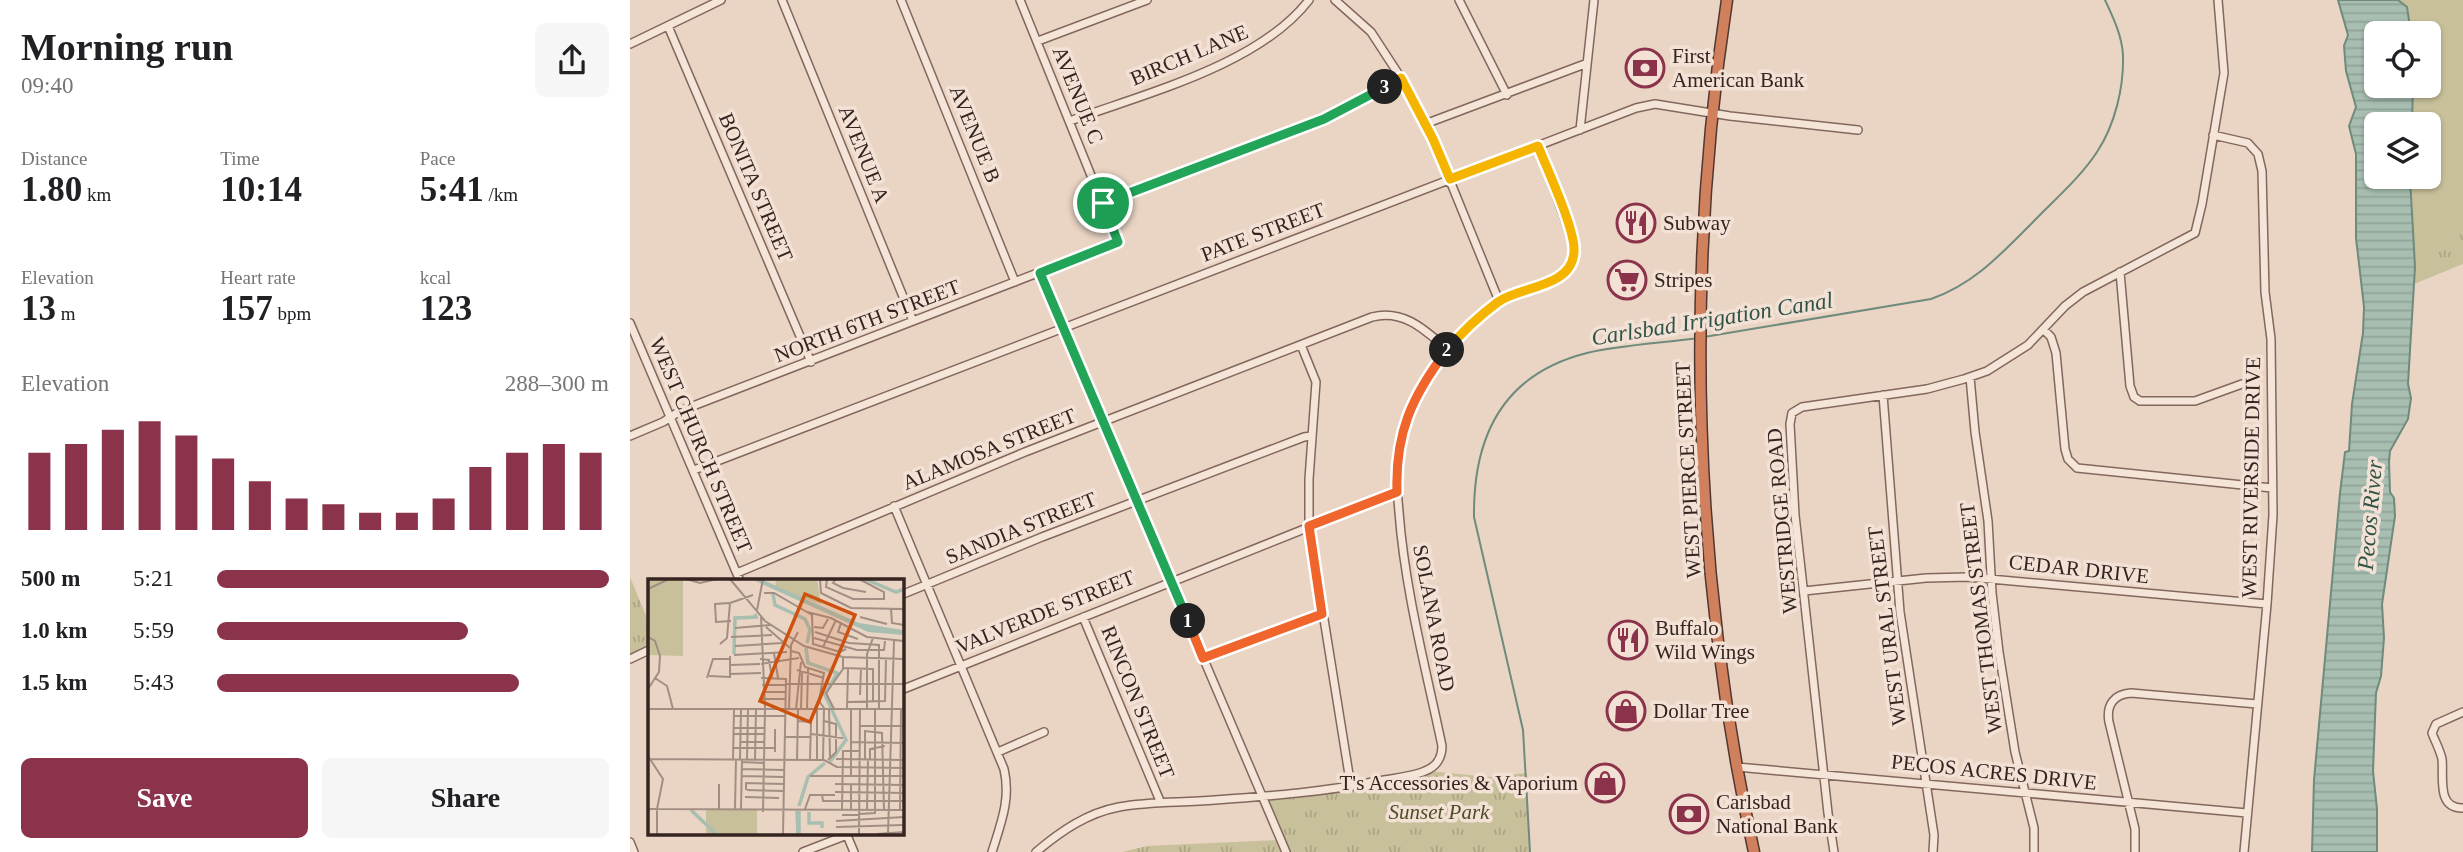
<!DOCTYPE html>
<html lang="en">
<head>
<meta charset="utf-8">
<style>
	:root { --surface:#fff; --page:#f6f6f6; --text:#202124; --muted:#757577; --accent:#8c334c }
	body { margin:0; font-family:"Times New Roman",serif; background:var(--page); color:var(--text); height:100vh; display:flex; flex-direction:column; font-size:26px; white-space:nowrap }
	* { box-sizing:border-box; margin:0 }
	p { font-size:23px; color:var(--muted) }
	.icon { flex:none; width:38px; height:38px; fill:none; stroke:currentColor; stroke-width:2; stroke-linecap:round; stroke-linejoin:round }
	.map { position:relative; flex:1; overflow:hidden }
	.details { display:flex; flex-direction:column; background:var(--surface); width:630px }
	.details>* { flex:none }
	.buttons { position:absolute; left:1734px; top:21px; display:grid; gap:14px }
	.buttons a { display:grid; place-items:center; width:77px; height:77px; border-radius:10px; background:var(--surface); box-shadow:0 2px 5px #0004; font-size:35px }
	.pin { position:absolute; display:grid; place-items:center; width:60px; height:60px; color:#fff; margin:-30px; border:4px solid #fff; border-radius:50%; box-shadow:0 2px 7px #0007 }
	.km { position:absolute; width:35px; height:35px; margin:-18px; border-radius:50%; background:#222; color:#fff; font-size:19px; line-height:35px; text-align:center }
	.round { display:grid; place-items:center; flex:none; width:74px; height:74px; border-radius:10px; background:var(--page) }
	.head { display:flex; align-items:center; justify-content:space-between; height:119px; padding:0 21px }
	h1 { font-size:38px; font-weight:600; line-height:52px }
	.metrics { display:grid; grid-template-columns:repeat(3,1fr); gap:10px; height:119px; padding:7px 21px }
	.metrics div { display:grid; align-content:center }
	.metrics b { font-size:35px; font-weight:600 }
	.metrics small { font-size:19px; font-weight:400 }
	.metrics p { font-size:19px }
	.chart { height:196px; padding:14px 21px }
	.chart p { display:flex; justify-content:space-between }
	.chart svg { width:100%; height:126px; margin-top:7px; stroke:var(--accent); stroke-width:6 }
	.primary-button { display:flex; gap:14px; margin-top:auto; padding:14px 21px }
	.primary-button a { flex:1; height:80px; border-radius:10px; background:var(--accent); color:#fff; font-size:28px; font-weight:600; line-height:80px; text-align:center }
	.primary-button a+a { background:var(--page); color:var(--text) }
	ul { padding:0 21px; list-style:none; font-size:23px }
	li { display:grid; grid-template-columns:112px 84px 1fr; align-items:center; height:52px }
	li i { height:18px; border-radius:9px; background:var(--accent) }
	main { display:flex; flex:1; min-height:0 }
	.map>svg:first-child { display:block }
	.grass { fill:#c7c09a }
	.park { fill:url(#park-tufts) }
	.water { fill:url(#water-rules); stroke:#6e8b7c; stroke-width:2 }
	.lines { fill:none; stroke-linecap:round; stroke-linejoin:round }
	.stream { stroke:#6e8b7c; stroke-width:2 }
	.minor-casing { stroke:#83675d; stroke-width:10 }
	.highway-casing { stroke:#513731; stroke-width:13 }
	.minor { stroke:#f5e5d8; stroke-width:7 }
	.highway { stroke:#d1805e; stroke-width:10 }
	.split-1-casing { stroke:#fff; stroke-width:14 }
	.split-2-casing { stroke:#fff; stroke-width:14 }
	.split-3-casing { stroke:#fff; stroke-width:14 }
	.split-4-casing { stroke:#fff; stroke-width:14 }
	.split-1 { stroke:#22a559; stroke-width:9 }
	.split-2 { stroke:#f0652b; stroke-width:9 }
	.split-3 { stroke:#f5b400; stroke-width:9 }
	.split-4 { stroke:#22a559; stroke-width:9 }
	.labels { text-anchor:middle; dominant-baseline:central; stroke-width:7; stroke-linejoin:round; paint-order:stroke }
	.street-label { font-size:21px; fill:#352420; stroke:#f2e1d4 }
	.poi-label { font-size:21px; fill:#352420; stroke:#f2e1d4; text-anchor:start }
	.park-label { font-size:21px; font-style:italic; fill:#4f4e28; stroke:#f2e1d4 }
	.water-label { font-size:23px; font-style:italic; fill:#305347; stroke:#f2e1d4 }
	.inset-river { fill:none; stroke:#a7beb1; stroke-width:3.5 }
	.inset-road { fill:none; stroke:#a28e83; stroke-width:2 }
	.view { fill:#cd510f; fill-opacity:0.15; stroke:#cd510f; stroke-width:3.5 }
	.inset-edge { fill:none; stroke:#352420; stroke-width:3.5 }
</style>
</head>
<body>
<main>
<section class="details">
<div class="head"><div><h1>Morning run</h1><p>09:40</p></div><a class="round"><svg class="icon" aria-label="share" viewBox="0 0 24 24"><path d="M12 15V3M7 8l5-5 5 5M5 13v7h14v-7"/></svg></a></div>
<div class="metrics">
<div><p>Distance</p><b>1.80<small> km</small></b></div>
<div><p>Time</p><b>10:14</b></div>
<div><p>Pace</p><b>5:41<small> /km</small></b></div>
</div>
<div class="metrics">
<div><p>Elevation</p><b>13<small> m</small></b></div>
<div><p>Heart rate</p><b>157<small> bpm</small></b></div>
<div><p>kcal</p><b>123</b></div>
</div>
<div class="chart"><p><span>Elevation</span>288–300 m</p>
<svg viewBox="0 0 160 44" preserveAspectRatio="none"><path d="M5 44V17M15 44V14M25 44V9M35 44V6M45 44V11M55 44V19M65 44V27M75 44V33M85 44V35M95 44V38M105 44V38M115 44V33M125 44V22M135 44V17M145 44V14M155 44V17"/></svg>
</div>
<ul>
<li><b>500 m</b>5:21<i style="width:100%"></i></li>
<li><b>1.0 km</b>5:59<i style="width:64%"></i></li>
<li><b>1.5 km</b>5:43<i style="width:77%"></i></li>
</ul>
<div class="primary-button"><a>Save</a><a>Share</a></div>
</section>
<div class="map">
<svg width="1833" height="852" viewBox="0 0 1833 852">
	<defs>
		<pattern id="park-tufts" width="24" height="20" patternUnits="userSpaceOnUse" patternTransform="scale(1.75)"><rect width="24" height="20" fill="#c7c09a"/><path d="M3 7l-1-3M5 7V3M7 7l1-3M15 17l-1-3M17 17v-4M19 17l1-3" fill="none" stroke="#aca584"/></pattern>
		<pattern id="water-rules" width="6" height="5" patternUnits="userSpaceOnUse" patternTransform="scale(1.75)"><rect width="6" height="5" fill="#a7beb1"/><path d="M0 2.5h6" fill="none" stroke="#90a398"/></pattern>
	</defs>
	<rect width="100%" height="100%" fill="#ead5c5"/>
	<path class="grass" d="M 1768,0 L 1833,0 L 1833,264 L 1784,284 L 1782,189 L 1780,177 L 1799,177 L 1799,124 L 1782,124 L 1783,86 L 1799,86 L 1799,33 L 1781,33 L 1777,7 Z"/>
	<path class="park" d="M 1833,223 L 1833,260 L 1816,269 L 1800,240 Z
		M 0,577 L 19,623 L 19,650 L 0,659 Z
		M 797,771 L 859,777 L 897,773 L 900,852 L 492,852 L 517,846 L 650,840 L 632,796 L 683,793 Z"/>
	<path class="water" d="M 1708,0 L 1768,0 L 1777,7 L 1781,33 L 1746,33 L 1746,86 L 1783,86 L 1782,124 L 1746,124 L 1746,177 L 1780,177 L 1785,267 L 1778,384 L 1781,398 L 1778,419 L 1760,451 L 1759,462 L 1760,492 L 1764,498 L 1765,516 L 1752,604 L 1754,638 L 1751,676 L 1746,693 L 1743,771 L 1747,809 L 1747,852 L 1682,852 L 1684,780 L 1710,493 L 1715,452 L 1719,451 L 1722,404 L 1733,333 L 1734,307 L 1726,238 L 1726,154 L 1719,126 L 1726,107 L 1716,71 L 1714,46 L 1718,35 Z"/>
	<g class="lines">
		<path class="stream" d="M 1074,337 L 1301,299 C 1344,284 1371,254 1402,223 C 1424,200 1450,178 1467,152 C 1485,125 1494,87 1493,55 C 1492,36 1483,17 1475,0
			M 900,852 L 893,730 L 844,517 C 843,436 873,374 957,353 C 991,345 1033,343 1068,338"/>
		<defs>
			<path id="minor" d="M 152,0 L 283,321
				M 271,0 L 385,282
				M 705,0 L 741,32 L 771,78 L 803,139 L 869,301
				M 829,0 L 877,95
				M 38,26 L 181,362
				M 408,41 L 517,0
				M 0,44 L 91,0
				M 440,121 C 516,93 629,65 679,0
				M 795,124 L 955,64
				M 950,130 L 964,0
				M 1583,135 L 1618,143 L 1628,154 L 1632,171 L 1635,292 L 1641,339 L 1643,515 L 1637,604 L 1614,852
				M 473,203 C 574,165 678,132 771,78
				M 1490,272 L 1500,386 L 1504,397 L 1510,401 L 1565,401 L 1612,384
				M 409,273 L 656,852
				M 0,323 L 110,581
				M 1414,330 L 1421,337 L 1426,353 L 1435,449 L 1438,459 L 1447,468 L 1642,488
				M 671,345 L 686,382 L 679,479 L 679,526 L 721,787
				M 1340,377 L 1345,432 L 1358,521 L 1362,593 L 1369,652 L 1385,752 L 1404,828 L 1404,852
				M 1253,395 L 1270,612 L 1304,835 L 1303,852
				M 0,436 L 33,422 L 50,411 L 488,242 L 390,0
				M 64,470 L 1006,108 L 1025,104 L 1100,116 L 1228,130
				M 264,506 L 374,769 C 381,799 371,823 362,852
				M 107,573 L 395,452 L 742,317 C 774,309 795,330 817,349
				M 1174,591 L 1296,578 L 1338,577 L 1637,604
				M 271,595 L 412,537 L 674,437 L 681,436
				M 453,617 L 530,801
				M 574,658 L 692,614
				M 0,659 L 19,650
				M 271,690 L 767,492
				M 1833,712 L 1806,724 L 1802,733 C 1805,741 1810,750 1812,759 C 1814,776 1806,809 1833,808
				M 368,752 L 414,732
				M 1107,767 L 1617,813
				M 216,833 L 224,852
				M 0,842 L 4,852
				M 173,852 L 217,835
				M 406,852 C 431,831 457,813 489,807 C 521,801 552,803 585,800 C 640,796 694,792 748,781 C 763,778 782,777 795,771 C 806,767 812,758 812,746 C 796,669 775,591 769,512 C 767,489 764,465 769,443 C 776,415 790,391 805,367 C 821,341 844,321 867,303 C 896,281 952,290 942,238 L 908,146
				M 1204,852 L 1198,813 L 1165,515 L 1160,424 L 1162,413 L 1172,407 L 1297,389 L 1334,379 L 1357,371 L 1398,345 L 1435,306 L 1453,292 L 1565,233 L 1572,204 L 1594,73 L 1588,0
				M 1505,852 L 1505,829 L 1479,722 C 1476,705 1484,694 1501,693 L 1627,704"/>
			<path id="highway" d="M 1097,0 C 1054,281 1063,574 1124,852"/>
		</defs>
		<use href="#minor" class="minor-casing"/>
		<use href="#highway" class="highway-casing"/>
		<use href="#minor" class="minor"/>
		<use href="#highway" class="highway"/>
	</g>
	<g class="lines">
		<defs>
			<path id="split-1" d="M 473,203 L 488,242 L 410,273 L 558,621"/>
			<path id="split-2" d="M 558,621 L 573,658 L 692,614 L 679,526 L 767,492 C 765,433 782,396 817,350"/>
			<path id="split-3" d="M 755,87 L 771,78 L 803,139 L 820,179 L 908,146 C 917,169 946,231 944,252 C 942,288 890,286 868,302 C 849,316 832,332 817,350"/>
			<path id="split-4" d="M 473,203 L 694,119 L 755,87"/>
		</defs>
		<use href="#split-1" class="split-1-casing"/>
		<use href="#split-2" class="split-2-casing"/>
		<use href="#split-3" class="split-3-casing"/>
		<use href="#split-4" class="split-4-casing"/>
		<use href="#split-1" class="split-1"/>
		<use href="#split-2" class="split-2"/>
		<use href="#split-3" class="split-3"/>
		<use href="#split-4" class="split-4"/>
	</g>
	<defs>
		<symbol id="bank-ring" viewBox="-11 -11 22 22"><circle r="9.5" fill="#f2e1d4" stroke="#8c334c" stroke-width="1.5"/><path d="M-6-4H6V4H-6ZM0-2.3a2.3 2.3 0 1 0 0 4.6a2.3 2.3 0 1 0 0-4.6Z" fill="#8c334c"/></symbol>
		<symbol id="restaurant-ring" viewBox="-11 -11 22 22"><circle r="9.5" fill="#f2e1d4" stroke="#8c334c" stroke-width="1.5"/><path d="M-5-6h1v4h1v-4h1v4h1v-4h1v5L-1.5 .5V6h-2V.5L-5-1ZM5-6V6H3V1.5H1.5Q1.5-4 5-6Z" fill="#8c334c"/></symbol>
		<symbol id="supermarket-ring" viewBox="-11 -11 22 22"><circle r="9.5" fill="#f2e1d4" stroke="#8c334c" stroke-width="1.5"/><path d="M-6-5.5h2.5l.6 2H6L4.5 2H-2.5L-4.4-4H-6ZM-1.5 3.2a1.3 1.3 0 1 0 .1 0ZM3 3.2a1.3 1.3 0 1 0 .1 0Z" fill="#8c334c"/></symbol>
		<symbol id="shop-ring" viewBox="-11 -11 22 22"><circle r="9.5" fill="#f2e1d4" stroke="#8c334c" stroke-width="1.5"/><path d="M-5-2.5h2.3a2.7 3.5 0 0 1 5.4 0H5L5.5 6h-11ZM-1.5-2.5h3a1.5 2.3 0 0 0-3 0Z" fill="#8c334c"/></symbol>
	</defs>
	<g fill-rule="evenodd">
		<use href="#bank-ring" x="993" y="46" width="44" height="44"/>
		<use href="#restaurant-ring" x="984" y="201" width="44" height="44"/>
		<use href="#supermarket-ring" x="975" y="258" width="44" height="44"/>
		<use href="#restaurant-ring" x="976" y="618" width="44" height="44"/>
		<use href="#shop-ring" x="974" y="689" width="44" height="44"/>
		<use href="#shop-ring" x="953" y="761" width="44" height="44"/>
		<use href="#bank-ring" x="1037" y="792" width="44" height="44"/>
	</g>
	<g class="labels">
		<g class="street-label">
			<text transform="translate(559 55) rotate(-23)">BIRCH LANE</text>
			<text transform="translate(448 95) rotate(68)">AVENUE C</text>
			<text transform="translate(345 134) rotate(68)">AVENUE B</text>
			<text transform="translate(234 154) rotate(68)">AVENUE A</text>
			<text transform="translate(126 187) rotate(67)">BONITA STREET</text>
			<text transform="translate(633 232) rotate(-21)">PATE STREET</text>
			<text transform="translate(237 321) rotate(-21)">NORTH 6TH STREET</text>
			<text transform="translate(71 445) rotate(67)">WEST CHURCH STREET</text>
			<text transform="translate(359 449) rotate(-22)">ALAMOSA STREET</text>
			<text transform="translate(1058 470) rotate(-93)">WEST PIERCE STREET</text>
			<text transform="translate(1621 477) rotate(-89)">WEST RIVERSIDE DRIVE</text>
			<text transform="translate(1152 521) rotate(-95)">WESTRIDGE ROAD</text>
			<text transform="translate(391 528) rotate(-22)">SANDIA STREET</text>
			<text transform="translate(1449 569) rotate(6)">CEDAR DRIVE</text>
			<text transform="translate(415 612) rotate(-22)">VALVERDE STREET</text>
			<text transform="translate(804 618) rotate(79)">SOLANA ROAD</text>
			<text transform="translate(1351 618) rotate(-97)">WEST THOMAS STREET</text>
			<text transform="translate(1257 626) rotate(-97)">WEST URAL STREET</text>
			<text transform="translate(508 702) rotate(68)">RINCON STREET</text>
			<text transform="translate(1364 772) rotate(6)">PECOS ACRES DRIVE</text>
		</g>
		<g class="poi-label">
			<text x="1042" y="56">First<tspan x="1042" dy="24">American Bank</tspan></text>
			<text x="1033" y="223">Subway</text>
			<text x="1024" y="280">Stripes</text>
			<text x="1025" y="628">Buffalo<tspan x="1025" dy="24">Wild Wings</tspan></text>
			<text x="1023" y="711">Dollar Tree</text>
			<text x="948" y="783" text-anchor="end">T's Accessories &amp; Vaporium</text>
			<text x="1086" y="802">Carlsbad<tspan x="1086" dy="24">National Bank</tspan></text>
		</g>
		<g class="park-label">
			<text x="809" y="812">Sunset Park</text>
		</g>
		<g class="water-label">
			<text transform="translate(1082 319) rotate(-9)">Carlsbad Irrigation Canal</text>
			<text transform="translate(1740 515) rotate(-85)">Pecos River</text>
		</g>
	</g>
	<g transform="translate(18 579)">
		<rect width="256" height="256" fill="#ead5c5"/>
		<path d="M 128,0 L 169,0 L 173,25 L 127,10 Z" fill="#c7c09a"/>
		<path d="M 0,0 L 35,0 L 35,77 L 0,76 ZM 58,231 L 109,231 L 109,255 L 58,255 Z" fill="#c7c09a"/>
		<path d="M 103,0 L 113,0 L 211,44 L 255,51 L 255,56 L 220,53 Z" fill="#a7beb1"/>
		<path class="inset-river" d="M 217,0 L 248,13 L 256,10M 125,15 L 127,26 L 157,40 L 162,51 L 159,64M 158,69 L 160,84 L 189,94 L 177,116 L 198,161 L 182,183M 86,75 L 87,39 L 108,38 L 107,35M 151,227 L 160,198 L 177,184M 43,231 L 68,255M 149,232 L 150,255M 151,232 L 151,255M 161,233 L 161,244 L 174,244 L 174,249"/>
		<path class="inset-road" d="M 38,0 L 52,4 L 69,0M 82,0 L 117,42 L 156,67 L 195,78 L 256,80M 172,0 L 173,14 L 203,29 L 256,30M 179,0 L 178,8 L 205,20 L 236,20 L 236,13 L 211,0M 188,0 L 185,4 L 195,9 L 218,13M 0,10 L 21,0M 116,14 L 126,14 L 164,36 L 165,65 L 192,73 L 198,70M 81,24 L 67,25 L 68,43 L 83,42M 243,30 L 244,44 L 256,46M 109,31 L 115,0M 159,33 L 183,39 L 219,58 L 256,62M 113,37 L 117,129 L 115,233M 212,38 L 239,45M 193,44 L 190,53 L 210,60M 118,48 L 142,69M 166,48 L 175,49 L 181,38M 87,49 L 122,46M 167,53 L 201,64 L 231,66 L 231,130M 0,58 L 7,62 L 12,77 L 11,93 L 0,110M 83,58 L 124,56M 166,59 L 209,71 L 236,71 L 237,62M 72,65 L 79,59 L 82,24 L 105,16M 87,67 L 134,64M 175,68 L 188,41M 143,72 L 151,74 L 157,88 L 176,94 L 171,122 L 176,129 L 175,181M 126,74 L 130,99M 86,76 L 139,73M 112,80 L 121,81 L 124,99M 113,85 L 151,79M 82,86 L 112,85M 195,89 L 225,90 L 225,123M 149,91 L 176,99M 82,95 L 113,94M 61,97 L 82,98 L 82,77M 7,99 L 19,107 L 25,130M 59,99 L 65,80 L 82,80M 113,99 L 138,100 L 135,255M 138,105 L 256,105M 114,106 L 138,106M 114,113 L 138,113M 212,116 L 213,89M 114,120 L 137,120M 199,123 L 237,122 L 238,80M 0,130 L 256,130M 141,130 L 143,66 L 150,53M 148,130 L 153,83M 153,130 L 154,93M 159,130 L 160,90M 181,130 L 182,178M 186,130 L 178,114 L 195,90 L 195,78M 199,130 L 200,90M 219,130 L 219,75 L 225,59M 86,137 L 137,137M 150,142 L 163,143 L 162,180M 176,142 L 188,145 L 188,173 L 180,181M 211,147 L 256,147M 86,149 L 117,149M 85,155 L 117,155M 163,155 L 195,159M 137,158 L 163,158M 92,163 L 117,163M 203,163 L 256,164M 85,169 L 127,169M 127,173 L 127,150M 0,177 L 15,200 L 9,230 L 256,231M 2,180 L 176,181 L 189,188M 85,180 L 86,130M 92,180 L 93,130M 99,180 L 100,130M 107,180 L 108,130M 149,180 L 150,130M 188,180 L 256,181M 217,180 L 217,152 L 234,154 L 236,231M 222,180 L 222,170 L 237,167M 169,181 L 169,130M 94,183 L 116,184M 188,188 L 256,189M 94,190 L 136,191M 94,197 L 136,198M 162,197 L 256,197M 203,197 L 203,130M 187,205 L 256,206M 98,211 L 98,204 L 136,205M 99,211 L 136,212M 187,213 L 256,214M 174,215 L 175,222 L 256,222M 97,218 L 131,219M 0,230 L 9,230 L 9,255M 71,230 L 71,205M 87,230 L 88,180M 93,230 L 94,180M 157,230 L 162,216 L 187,216M 194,230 L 195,172 L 211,172M 219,231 L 220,180M 252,231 L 253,130M 203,232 L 203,205M 194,236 L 227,234 L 227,130M 188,242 L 256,238M 188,248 L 256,246M 211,255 L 212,130M 229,255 L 256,253M 240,255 L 246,62"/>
		<path class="view" d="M 157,15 L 207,36 L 162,143 L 112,122 Z"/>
		<rect width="256" height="256" class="inset-edge"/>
	</g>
</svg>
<div class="buttons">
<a><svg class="icon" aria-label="locate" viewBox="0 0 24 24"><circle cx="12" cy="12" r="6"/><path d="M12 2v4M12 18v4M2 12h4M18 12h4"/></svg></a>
<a><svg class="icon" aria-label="layers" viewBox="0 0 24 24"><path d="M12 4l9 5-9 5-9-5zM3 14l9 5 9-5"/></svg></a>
</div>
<div class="pin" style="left:473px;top:203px;background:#1e9e55"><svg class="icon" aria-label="arrive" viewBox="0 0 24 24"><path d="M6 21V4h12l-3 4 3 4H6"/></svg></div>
<b class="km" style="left:558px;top:621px">1</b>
<b class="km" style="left:817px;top:350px">2</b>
<b class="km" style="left:755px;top:87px">3</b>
</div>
</main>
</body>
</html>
